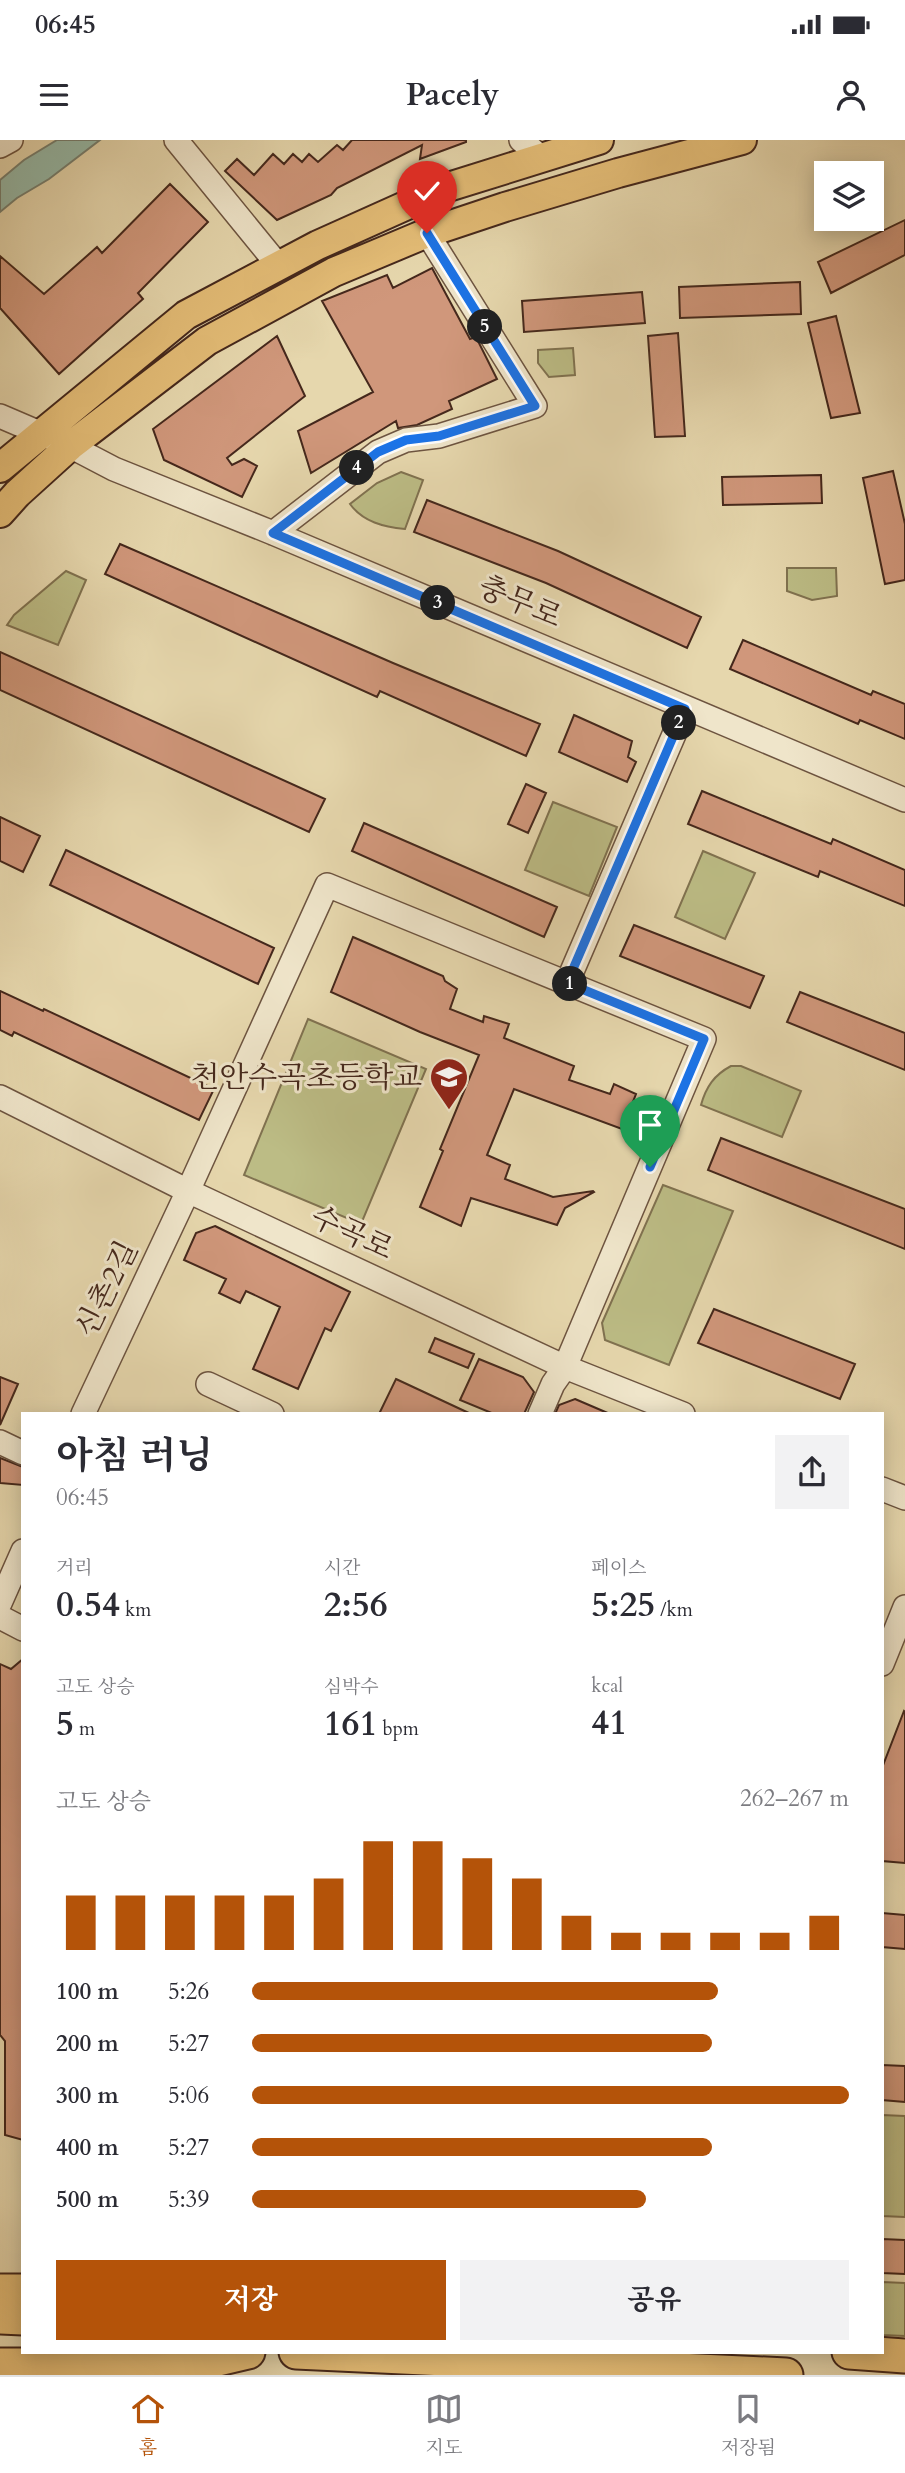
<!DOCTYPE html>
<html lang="ko">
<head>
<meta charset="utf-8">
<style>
	:root { --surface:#fff; --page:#f2f2f3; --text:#2b2b33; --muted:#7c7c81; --line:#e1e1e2; --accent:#b45309 }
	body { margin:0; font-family:Cardo,"Noto Serif KR",serif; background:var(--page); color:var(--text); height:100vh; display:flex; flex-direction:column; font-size:26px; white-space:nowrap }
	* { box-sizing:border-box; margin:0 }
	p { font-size:23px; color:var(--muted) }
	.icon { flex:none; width:38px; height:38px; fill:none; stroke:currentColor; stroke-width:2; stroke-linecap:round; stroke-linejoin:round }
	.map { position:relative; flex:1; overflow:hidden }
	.side { position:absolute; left:21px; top:1272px; width:863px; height:942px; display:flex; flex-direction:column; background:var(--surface); border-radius:0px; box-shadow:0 4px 18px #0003 }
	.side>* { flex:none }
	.buttons { position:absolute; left:814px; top:21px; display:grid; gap:14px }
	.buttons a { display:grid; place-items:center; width:70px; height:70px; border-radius:0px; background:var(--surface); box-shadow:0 4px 18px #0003; font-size:35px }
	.pin { position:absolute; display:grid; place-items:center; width:60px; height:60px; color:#fff; margin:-72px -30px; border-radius:50% 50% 50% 0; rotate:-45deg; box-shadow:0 0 7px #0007 }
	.pin .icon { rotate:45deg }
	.km { position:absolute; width:35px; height:35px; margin:-18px; border-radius:50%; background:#222; color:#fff; font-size:19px; line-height:35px; text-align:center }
	.round { display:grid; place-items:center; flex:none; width:74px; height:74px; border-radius:0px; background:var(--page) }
	.summary { display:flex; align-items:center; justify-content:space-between; height:119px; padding:0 35px }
	h1 { font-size:38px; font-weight:700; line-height:52px }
	.stats { display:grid; grid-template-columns:repeat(3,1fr); gap:10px; height:119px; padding:7px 35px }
	.stats div { display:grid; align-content:center }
	.stats b { font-size:35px; font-weight:700 }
	.stats small { font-size:19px; font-weight:400 }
	.stats p { font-size:19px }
	.chart { height:196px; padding:14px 35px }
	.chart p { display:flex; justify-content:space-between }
	.chart svg { width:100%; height:126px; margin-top:7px; stroke:var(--accent); stroke-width:6 }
	.cta { display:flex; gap:14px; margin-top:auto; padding:14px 35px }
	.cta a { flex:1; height:80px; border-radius:0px; background:var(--accent); color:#fff; font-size:28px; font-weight:700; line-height:80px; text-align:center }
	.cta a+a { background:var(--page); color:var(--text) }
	ul { padding:0 35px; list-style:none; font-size:23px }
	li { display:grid; grid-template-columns:112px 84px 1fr; align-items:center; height:52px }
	li i { height:18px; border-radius:9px; background:var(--accent) }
	.status { display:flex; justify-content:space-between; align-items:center; height:49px; padding:0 35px; background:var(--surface); direction:ltr }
	.status svg { height:19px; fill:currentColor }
	header { display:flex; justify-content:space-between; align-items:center; height:91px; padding:0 35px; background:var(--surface); font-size:32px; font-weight:700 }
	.dock { display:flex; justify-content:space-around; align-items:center; height:98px; border-top:2px solid var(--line); background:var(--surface); font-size:19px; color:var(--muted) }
	.dock a { display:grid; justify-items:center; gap:4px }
	.dock .current { color:var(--accent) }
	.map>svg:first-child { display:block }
	.green { fill:#bcbc85; stroke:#807250; stroke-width:2 }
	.water { fill:#96baa9; stroke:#768071; stroke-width:2 }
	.building { fill:#d0977b; stroke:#45281c; stroke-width:2 }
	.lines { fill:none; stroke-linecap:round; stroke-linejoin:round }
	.minor-casing { stroke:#6d5440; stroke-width:26 }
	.major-casing { stroke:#45281c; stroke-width:32 }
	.highway-casing { stroke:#45281c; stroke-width:37 }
	.minor { stroke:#efe5ca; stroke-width:23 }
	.major { stroke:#e3bc76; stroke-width:28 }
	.highway { stroke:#e3bc76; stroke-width:33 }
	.route-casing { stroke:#fff; stroke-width:14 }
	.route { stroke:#1a73e8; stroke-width:9 }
	.labels { text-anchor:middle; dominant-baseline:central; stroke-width:6; stroke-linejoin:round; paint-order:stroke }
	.street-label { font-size:30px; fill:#45281c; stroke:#efe5ca }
	.poi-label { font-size:30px; fill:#45281c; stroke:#efe5ca; text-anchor:end }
</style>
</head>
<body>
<div class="status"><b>06:45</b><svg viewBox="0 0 49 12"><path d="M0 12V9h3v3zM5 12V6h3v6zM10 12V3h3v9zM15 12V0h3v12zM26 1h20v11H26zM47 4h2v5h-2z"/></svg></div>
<header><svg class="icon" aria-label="menu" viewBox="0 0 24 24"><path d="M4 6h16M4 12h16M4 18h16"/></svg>Pacely<svg class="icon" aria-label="person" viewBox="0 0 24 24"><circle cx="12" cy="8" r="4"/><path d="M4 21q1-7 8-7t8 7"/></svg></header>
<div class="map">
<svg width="905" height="2235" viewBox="0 0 905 2235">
	<rect width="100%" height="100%" fill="#e6d7ad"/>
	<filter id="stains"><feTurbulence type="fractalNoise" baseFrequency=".00286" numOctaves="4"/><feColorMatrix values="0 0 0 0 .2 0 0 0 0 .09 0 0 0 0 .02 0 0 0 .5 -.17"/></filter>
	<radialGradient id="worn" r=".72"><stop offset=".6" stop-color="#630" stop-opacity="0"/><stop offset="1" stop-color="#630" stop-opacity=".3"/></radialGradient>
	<path class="green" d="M 573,208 L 575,235 L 549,237 L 538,223 L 538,210 Z
		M 401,332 L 423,340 L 405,389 C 384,387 363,382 350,364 L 377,343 Z
		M 787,428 L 836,428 L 837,456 L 812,460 L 787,451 Z
		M 66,431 L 86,440 L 58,505 L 7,485 L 14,475 Z
		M 553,662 L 617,687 L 589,756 L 525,730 Z
		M 703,711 L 755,733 L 725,799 L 675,777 Z
		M 308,879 L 426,929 L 361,1084 L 244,1035 Z
		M 731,926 L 741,926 L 801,951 L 782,997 L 701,965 C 706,947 714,935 731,926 Z
		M 663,1045 L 733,1071 L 669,1225 L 605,1200 L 602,1183 Z
		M 882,1975 L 905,1976 L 905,2077 L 882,2076 Z
		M 882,2142 L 905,2143 L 905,2196 L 882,2195 Z"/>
	<path class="water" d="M 57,0 L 100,0 L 49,39 L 17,58 L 0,72 L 0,40 L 24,20 Z"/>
	<path class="building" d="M 352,0 L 466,0 L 466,2 L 420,19 L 422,5 L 337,48 L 331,55 L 277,80 L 225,31 L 237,19 L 254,35 L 273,14 L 284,24 L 293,14 L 302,22 L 309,14 L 318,22 L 337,5 L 343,10 Z
		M 170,44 L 208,82 L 138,153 L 143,159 L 59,234 L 0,168 L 0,116 L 44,154 L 97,107 L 102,113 Z
		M 905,80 L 905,115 L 831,153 L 818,122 Z
		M 432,128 L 470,199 L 476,197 L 497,239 L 449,261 L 452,269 L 417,285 L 398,288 L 396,281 L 311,333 L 298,291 L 373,252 L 322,161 L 387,135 L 393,148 Z
		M 800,142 L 801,174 L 680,178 L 679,147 Z
		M 642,152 L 645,183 L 524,192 L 522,161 Z
		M 836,176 L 860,273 L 831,278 L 808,183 Z
		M 678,193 L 685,296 L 655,297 L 648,196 Z
		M 277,196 L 305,256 L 227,318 L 232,325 L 244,319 L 257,326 L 242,357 L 164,320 L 153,289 Z
		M 893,331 L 905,384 L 905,440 L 885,444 L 863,338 Z
		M 821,335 L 822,363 L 723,365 L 722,337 Z
		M 427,360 L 558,411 L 701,477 L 687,508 L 546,443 L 414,392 Z
		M 120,404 L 393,523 L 540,584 L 526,616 L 380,551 L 377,557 L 105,434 Z
		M 743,500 L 871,555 L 873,551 L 905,564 L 905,599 L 860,580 L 858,584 L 730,529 Z
		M 0,512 L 325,659 L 309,692 L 0,550 Z
		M 574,575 L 632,601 L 628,617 L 636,622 L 627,642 L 559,612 Z
		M 526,644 L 546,653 L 528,693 L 508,684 Z
		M 702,651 L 831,704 L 833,699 L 905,730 L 905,766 L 820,731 L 818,737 L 688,684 Z
		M 0,677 L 40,696 L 23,732 L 0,721 Z
		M 364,683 L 557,767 L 544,797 L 352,711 Z
		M 66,710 L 274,808 L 258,844 L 50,745 Z
		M 634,785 L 764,836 L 750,868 L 620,816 Z
		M 353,797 L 443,836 L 445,841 L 457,849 L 450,869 L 483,882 L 484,876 L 509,884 L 504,898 L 574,926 L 569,940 L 610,954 L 614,944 L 636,954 L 622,989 L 514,949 L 487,1015 L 510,1025 L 505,1039 L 553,1057 L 593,1051 L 594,1052 L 565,1068 L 557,1085 L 471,1058 L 461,1086 L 420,1067 L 443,1011 L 440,1009 L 479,915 L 420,892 L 331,852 Z
		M 0,851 L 43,871 L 44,869 L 214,949 L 199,980 L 14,892 L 12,896 L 0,890 Z
		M 800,852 L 905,893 L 905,930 L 787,882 Z
		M 721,998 L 905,1069 L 905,1109 L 708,1030 Z
		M 215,1086 L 350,1152 L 331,1191 L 325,1188 L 298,1249 L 253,1229 L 280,1167 L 246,1151 L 240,1163 L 219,1153 L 226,1139 L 184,1120 L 196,1093 Z
		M 714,1169 L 855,1224 L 840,1259 L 698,1203 Z
		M 435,1198 L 474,1214 L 468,1228 L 429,1212 Z
		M 479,1219 L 523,1237 L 534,1252 L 524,1274 L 494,1274 L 460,1260 Z
		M 0,1237 L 18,1244 L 0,1285 Z
		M 396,1239 L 471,1274 L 379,1274 Z
		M 575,1259 L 610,1274 L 555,1274 L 559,1265 Z
		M 0,1318 L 23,1327 L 23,1345 L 0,1343 Z
		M 23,1519 L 23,2000 L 5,1995 L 5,1901 L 0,1895 L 0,1524 L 11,1529 Z
		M 904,1571 L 905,1572 L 905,1723 L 882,1721 L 882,1628 Z
		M 882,1773 L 905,1775 L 905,1809 L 882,1807 Z
		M 882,1925 L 905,1926 L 905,1962 L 882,1960 Z
		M 882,2099 L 905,2100 L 905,2134 L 882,2133 Z"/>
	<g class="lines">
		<defs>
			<path id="minor" d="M 176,0 L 278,125
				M 521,0 L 543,19
				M 0,6 L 11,0
				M 0,276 L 70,306 L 114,329 L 273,393 L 905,660
				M 273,393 L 378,312 L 406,300 L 439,296 L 535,266 L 427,93
				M 567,843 L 685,569
				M 0,957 L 188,1051 L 565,1227 L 683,1274
				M 208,1244 L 272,1274
				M 83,1274 L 188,1051 L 327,745 L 704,899 L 565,1227 L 553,1244 L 540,1274
				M 0,1302 L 23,1313
				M 882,1349 L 905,1358
				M 0,1463 L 23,1411
				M 0,1477 L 23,1489
				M 882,1524 L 905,1467"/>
			<path id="major" d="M 0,328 L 186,175 L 318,105 L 445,48 L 599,0
				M 0,373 L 17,354 L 70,306 L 207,201 L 334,132 L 427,93 L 505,67 L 618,33 L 742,0"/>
			<path id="highway" d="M 0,2151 L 23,2151
				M 0,2177 L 23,2178
				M 296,2212 L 786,2235
				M 849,2212 L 905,2216
				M 0,2225 L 192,2225 L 248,2212"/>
		</defs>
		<use href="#minor" class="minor-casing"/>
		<use href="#major" class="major-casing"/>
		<use href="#highway" class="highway-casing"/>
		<use href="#minor" class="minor"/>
		<use href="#major" class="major"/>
		<use href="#highway" class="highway"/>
	</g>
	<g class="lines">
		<defs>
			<path id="route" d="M 427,93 L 535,266 L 439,296 L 406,300 L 378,312 L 273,393 L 685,569 L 567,843 L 704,899 L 650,1027"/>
		</defs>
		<use href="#route" class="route-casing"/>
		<use href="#route" class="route"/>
	</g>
	<defs>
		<symbol id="school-pin" viewBox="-11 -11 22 30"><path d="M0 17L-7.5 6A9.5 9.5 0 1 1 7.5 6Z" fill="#8f2418" stroke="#efe5ca"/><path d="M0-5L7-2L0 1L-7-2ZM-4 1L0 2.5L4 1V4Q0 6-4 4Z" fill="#fff"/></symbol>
	</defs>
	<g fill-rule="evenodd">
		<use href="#school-pin" x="427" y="915" width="44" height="60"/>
	</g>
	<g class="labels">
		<g class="street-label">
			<text transform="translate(520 462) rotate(23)">충무로</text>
			<text transform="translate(352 1093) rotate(25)">수곡로</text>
			<text transform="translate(107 1149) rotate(-64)">신촌2길</text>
		</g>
		<g class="poi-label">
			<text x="422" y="937">천안수곡초등학교</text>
		</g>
	</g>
	<rect width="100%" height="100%" filter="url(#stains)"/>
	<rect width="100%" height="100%" fill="url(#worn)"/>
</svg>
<div class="buttons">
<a><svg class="icon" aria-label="layers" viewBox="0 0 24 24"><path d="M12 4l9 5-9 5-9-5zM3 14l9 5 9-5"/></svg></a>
</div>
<div class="pin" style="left:650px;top:1027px;background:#1e9e55"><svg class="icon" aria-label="arrive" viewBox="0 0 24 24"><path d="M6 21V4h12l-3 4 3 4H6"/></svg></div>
<div class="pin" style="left:427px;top:93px;background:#d93025"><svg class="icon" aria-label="check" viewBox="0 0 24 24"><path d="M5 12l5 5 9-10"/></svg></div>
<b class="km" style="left:570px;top:844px">1</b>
<b class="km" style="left:679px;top:583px">2</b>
<b class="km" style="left:438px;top:463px">3</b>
<b class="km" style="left:357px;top:328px">4</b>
<b class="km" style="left:485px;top:187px">5</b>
<section class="side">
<div class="summary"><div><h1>아침 러닝</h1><p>06:45</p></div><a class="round"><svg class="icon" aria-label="share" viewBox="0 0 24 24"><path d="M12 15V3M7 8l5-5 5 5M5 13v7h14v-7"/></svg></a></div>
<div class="stats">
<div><p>거리</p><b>0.54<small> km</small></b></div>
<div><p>시간</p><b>2:56</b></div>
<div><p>페이스</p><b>5:25<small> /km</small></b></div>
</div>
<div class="stats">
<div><p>고도 상승</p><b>5<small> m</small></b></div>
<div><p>심박수</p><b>161<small> bpm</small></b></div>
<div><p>kcal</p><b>41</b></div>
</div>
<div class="chart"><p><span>고도 상승</span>262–267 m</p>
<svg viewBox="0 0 160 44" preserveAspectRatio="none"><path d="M5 44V25M15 44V25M25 44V25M35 44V25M45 44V25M55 44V19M65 44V6M75 44V6M85 44V12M95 44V19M105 44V32M115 44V38M125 44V38M135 44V38M145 44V38M155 44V32"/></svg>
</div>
<ul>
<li><b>100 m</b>5:26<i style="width:78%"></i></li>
<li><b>200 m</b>5:27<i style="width:77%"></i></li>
<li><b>300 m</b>5:06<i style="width:100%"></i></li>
<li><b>400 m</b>5:27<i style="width:77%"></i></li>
<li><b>500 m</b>5:39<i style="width:66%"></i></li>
</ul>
<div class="cta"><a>저장</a><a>공유</a></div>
</section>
</div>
<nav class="dock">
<a class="current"><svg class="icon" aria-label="home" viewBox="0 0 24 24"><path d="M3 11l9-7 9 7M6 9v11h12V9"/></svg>홈</a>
<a><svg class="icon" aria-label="map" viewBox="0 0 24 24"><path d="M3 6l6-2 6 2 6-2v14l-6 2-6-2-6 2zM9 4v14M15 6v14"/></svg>지도</a>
<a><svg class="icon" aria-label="saved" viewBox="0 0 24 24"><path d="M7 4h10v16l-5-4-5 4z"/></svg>저장됨</a>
</nav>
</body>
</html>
